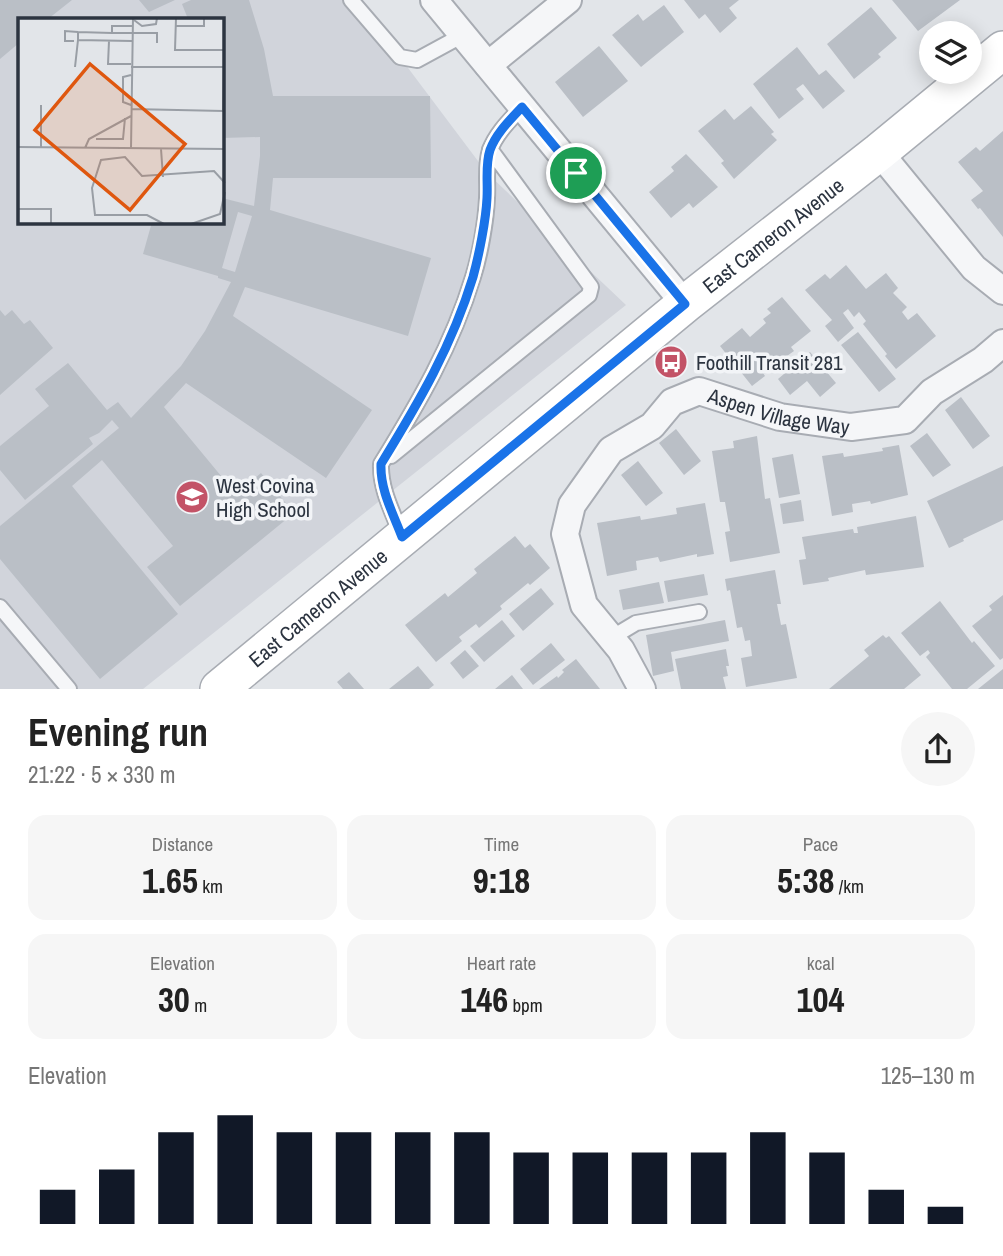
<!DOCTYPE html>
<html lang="en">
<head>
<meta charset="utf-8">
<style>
	:root { --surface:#fff; --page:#f6f6f6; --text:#222; --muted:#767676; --accent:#111827 }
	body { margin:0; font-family:"Archivo Narrow",sans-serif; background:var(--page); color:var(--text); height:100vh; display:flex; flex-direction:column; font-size:26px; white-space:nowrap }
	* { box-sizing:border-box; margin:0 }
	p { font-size:23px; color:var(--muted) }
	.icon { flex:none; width:38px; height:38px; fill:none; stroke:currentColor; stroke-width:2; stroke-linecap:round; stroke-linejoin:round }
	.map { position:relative; height:689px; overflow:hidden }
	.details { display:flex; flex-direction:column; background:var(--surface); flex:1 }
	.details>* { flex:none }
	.buttons { position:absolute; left:919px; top:21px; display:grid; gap:14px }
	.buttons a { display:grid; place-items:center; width:63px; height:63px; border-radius:50%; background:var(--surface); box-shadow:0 4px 18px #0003; font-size:35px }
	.pin { position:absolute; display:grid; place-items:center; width:60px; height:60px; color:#fff; margin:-30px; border:4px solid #fff; border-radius:50%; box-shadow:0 2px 7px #0007 }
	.round { display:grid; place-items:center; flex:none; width:74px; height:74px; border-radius:37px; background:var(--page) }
	.summary { display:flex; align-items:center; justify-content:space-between; height:119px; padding:0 28px }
	h1 { font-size:38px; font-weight:800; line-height:52px }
	.metrics { display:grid; grid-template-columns:repeat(3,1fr); gap:10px; height:119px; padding:7px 28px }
	.metrics div { display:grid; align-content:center; border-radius:18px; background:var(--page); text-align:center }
	.metrics b { font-size:35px; font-weight:800 }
	.metrics small { font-size:19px; font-weight:400 }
	.metrics p { font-size:19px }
	.chart { height:196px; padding:14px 28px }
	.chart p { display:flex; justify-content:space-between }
	.chart svg { width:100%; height:126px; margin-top:7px; stroke:var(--accent); stroke-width:6 }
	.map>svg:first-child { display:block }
	.built { fill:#d1d4db; fill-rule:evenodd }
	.building { fill:#babfc6; fill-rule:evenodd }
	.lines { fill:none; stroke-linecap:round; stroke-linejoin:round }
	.service-casing { stroke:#a8acb3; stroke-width:18 }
	.minor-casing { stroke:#a8acb3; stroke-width:30 }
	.secondary-casing { stroke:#a8acb3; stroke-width:40 }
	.service { stroke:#f5f6f8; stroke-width:14 }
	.minor { stroke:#f5f6f8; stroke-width:26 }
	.secondary { stroke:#fff; stroke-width:37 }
	.route-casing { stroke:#fff; stroke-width:14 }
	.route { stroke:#1a73e8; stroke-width:9 }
	.labels { text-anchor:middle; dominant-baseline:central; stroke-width:7; stroke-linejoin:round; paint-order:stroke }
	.street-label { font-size:21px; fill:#2c3440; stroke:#f2f4f7 }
	.poi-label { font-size:21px; fill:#2c3440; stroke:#f2f4f7; text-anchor:start }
	.inset-road { fill:none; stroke:#999ea5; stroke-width:2 }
	.view { fill:#df570f; fill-opacity:0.15; stroke:#df570f; stroke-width:3.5 }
	.inset-edge { fill:none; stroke:#2c3440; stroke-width:3.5 }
</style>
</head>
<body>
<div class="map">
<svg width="1003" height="689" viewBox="0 0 1003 689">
	<rect width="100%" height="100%" fill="#e2e5e9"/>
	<path class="built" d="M 0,0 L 357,0 L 487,173 L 626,305 L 143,689 L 0,689 ZM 19,19 L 222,19 L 222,222 L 19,222 Z"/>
	<path class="building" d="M 0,0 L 72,0 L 48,19 L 19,19 L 19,43 L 0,59 Z
		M 139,0 L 175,0 L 149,12 Z
		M 191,0 L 249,0 L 264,49 L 273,96 L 430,96 L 431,178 L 273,178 L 270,210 L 431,258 L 408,336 L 245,287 L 233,316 L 372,410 L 326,478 L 186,383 L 164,407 L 236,494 L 261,473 L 294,513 L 180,606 L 147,567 L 173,546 L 102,460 L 72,486 L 178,614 L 100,679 L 0,559 L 0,526 L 119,428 L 112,420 L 99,433 L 89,438 L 93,444 L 25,500 L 0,470 L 0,446 L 49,406 L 35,389 L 68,363 L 107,410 L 118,402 L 131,418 L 181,366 L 205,331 L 231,282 L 218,278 L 218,276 L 143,254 L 152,222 L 222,222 L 222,198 L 254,206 L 260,156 L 260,137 L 222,138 L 222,19 L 188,19 L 182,4 ZM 238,212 L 252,216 L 235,272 L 222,268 Z
		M 684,0 L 739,0 L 729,8 L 737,18 L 720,33 L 705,14 L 699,19 Z
		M 892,0 L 960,0 L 918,31 Z
		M 664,5 L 684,32 L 641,67 L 612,35 L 638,14 L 643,21 Z
		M 871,7 L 897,38 L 878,54 L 881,57 L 854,79 L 827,44 Z
		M 599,46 L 628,81 L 583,117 L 555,82 Z
		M 797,47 L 819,75 L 826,70 L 845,91 L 823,109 L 803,84 L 796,89 L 804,99 L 779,119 L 753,84 Z
		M 751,106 L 774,132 L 771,134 L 777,140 L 734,179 L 721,163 L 724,161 L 698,131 L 725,109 L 734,120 Z
		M 1003,131 L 1003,237 L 980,208 L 978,209 L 971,200 L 983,191 L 958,162 L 976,147 L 980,151 Z
		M 686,154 L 718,187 L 693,208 L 689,203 L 671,218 L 649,192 L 674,171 L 671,167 Z
		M 846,265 L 866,289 L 886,273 L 898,288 L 893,293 L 907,307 L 902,312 L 908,320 L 917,313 L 936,336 L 896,369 L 885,356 L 887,354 L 863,324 L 866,321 L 859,312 L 854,317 L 848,309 L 843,313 L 854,328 L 838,342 L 825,326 L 832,320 L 805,290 L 825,274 L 830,279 Z
		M 782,297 L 811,331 L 791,347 L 794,351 L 763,373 L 765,376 L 752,386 L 720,346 L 742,328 L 750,337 L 766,323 L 763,319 L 771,313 L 767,309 Z
		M 0,310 L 5,316 L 12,310 L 24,324 L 30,320 L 53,348 L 0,395 Z
		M 858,332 L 896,379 L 879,392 L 841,345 Z
		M 810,352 L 836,383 L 820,397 L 807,381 L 790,395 L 778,379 Z
		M 961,397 L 990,436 L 973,449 L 945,410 Z
		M 676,429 L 701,461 L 684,475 L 659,443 Z
		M 927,433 L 951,465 L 933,477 L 910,446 Z
		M 757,436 L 765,499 L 770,498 L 780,553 L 730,562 L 725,532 L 730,531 L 725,502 L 720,502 L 712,451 L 734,448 L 733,441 Z
		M 899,445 L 908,495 L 871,504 L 870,501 L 852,504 L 853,512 L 832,516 L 822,456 L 843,453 L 844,457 L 883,451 L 882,448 Z
		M 793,454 L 800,494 L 779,498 L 772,458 Z
		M 638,461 L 663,493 L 646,506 L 621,475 Z
		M 1003,466 L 1003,520 L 963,539 L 964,541 L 949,548 L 927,501 Z
		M 801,500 L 804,521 L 783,524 L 780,504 Z
		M 705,503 L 714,554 L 697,557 L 697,554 L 660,562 L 658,557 L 636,561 L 637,570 L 607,576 L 597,523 L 640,516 L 641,520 L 677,514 L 676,508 Z
		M 916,516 L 924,567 L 866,575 L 865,570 L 828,578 L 829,581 L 803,585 L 799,560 L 806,559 L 802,537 L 853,529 L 854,533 L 858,533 L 857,527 Z
		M 515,536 L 525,548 L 530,544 L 550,568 L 530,585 L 528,583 L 500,606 L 502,609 L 479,628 L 476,624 L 459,637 L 462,641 L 436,662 L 405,625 L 445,593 L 448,597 L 477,573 L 474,569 Z
		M 775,570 L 781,604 L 777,604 L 781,625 L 786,624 L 797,678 L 746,687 L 741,658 L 752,656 L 750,640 L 745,641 L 742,627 L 737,628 L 730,590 L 727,591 L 725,579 Z
		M 704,574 L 708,595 L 668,602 L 664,581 Z
		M 659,582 L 664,603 L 623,610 L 619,590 Z
		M 541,588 L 554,604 L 523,631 L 509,614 Z
		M 1003,595 L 1003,658 L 1000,660 L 972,626 L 992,610 L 989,606 Z
		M 940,601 L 972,643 L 974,641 L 995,666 L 967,689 L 952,689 L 926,657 L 930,653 L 928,650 L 920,656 L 901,633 Z
		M 502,620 L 515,636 L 484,662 L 470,646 Z
		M 725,620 L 729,641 L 671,652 L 674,671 L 653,676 L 646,635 Z
		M 883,635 L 886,638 L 889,636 L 921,675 L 904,689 L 829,689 L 869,656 L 864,650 Z
		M 551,643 L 565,660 L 533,685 L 520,669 Z
		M 726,649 L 729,666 L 726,666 L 728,676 L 723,677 L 726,689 L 681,689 L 675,659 Z
		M 465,650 L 479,666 L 463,679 L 450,663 Z
		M 576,659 L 600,689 L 539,689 L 557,676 L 558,678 L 564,672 L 562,670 Z
		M 418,666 L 434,685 L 429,689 L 389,689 Z
		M 1003,669 L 1003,689 L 978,689 Z
		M 349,672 L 357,681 L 364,689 L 343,689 L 337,682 Z
		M 512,675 L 523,689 L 495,689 Z"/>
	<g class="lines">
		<defs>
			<path id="service" d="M 351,0 L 400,57 L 417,60 L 463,35
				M 391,456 L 589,295 L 591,287 L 490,149
				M 402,536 C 393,513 380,489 381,464 C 419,402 452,346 473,277 C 480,255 486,221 487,198 C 488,182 485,165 490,150 C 496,133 511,119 522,107
				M 0,607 L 69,689
				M 611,638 L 636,623 L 699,612"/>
			<g id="minor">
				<path d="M 434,0 L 685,304"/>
				<path d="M 488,65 L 568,0"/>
				<path d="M 879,152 L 974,268 L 1003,291"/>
				<path id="s1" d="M 642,689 L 621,650 L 584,605 L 565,534 L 572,505 L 611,450 L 652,426 L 672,402 L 699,391 L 780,417 L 851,427 L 905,420 L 932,392 L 983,360 L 1003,343"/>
			</g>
			<g id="secondary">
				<path id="s2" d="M 219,689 L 685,304 L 879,152 L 1003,50"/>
			</g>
		</defs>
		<use href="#service" class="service-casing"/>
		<use href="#minor" class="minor-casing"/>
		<use href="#secondary" class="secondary-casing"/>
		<use href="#service" class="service"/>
		<use href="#minor" class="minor"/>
		<use href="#secondary" class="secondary"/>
	</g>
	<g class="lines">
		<defs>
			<path id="route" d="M 522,107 L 685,304 L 402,537 C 393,513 380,490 381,464 C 419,402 452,346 473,277 C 479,255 486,220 487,198 C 488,182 485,165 490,150 C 496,133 511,119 522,107 Z"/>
		</defs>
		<use href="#route" class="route-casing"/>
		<use href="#route" class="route"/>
	</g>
	<defs>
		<symbol id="bus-disc" viewBox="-11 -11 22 22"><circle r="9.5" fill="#c35367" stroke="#f2f4f7"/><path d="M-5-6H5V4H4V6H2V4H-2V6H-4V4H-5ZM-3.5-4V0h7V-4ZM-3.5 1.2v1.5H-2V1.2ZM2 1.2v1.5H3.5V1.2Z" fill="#fff"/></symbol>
		<symbol id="school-disc" viewBox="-11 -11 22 22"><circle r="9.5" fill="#c35367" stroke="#f2f4f7"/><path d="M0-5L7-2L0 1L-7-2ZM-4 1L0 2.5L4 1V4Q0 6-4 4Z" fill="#fff"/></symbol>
	</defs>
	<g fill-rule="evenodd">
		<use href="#bus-disc" x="652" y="343" width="38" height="38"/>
		<use href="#school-disc" x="173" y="478" width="38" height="38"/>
	</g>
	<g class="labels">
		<g class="street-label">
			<text stroke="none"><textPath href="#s2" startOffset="716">East Cameron Avenue</textPath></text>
			<text stroke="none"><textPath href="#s1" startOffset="464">Aspen Village Way</textPath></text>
			<text stroke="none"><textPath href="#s2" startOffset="128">East Cameron Avenue</textPath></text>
		</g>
		<g class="poi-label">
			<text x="696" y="362">Foothill Transit 281</text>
			<text x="216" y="485">West Covina<tspan x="216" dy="24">High School</tspan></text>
		</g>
	</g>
	<g transform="translate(18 18)">
		<rect width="206" height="206" fill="#e2e5e9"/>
		<path class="inset-road" d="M 158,0 L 157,32 L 207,32M 116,2 L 124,8 L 138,6 L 139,0M 114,8 L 94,8 L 94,15 L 139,15 L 139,25M 157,8 L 186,8 L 186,0M 94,15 L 60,14 L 60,22 L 114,23M 56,23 L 47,23 L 47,13 L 60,14M 91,23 L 90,46 L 113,46M 57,49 L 60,22M 113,49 L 207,49M 113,87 L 105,84 L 105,59 L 113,57M 113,91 L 205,93 L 206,49M 78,121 L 105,121 L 107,100M 0,129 L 207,131M 23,129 L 23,87M 67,130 L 71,121 L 113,98M 113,130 L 115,0M 143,131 L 145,159M 0,191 L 33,191 L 33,206M 146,206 L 129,197 L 77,197 L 74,170 L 83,142 L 107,139 L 124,158 L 196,153 L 207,165M 173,206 L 202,196 L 207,174"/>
		<path class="view" d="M 72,46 L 167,126 L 112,192 L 17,112 Z"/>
		<rect width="206" height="206" class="inset-edge"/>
	</g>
</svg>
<div class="buttons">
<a><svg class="icon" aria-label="layers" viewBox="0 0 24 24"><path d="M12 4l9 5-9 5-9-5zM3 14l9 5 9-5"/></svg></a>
</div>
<div class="pin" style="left:576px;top:173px;background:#1e9e55"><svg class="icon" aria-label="arrive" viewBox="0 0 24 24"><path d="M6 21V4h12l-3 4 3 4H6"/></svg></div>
</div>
<section class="details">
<div class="summary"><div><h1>Evening run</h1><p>21:22 · 5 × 330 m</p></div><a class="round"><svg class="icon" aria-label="share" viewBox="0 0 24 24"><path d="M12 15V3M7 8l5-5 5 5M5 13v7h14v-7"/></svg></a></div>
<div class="metrics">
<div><p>Distance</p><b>1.65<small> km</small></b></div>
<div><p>Time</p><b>9:18</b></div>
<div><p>Pace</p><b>5:38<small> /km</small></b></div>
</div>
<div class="metrics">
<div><p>Elevation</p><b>30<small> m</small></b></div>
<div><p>Heart rate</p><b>146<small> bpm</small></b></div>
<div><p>kcal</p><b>104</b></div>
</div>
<div class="chart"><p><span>Elevation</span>125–130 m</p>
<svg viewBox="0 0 160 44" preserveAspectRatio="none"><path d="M5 44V32M15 44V25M25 44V12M35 44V6M45 44V12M55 44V12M65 44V12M75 44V12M85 44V19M95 44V19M105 44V19M115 44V19M125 44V12M135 44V19M145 44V32M155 44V38"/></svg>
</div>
</section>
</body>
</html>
